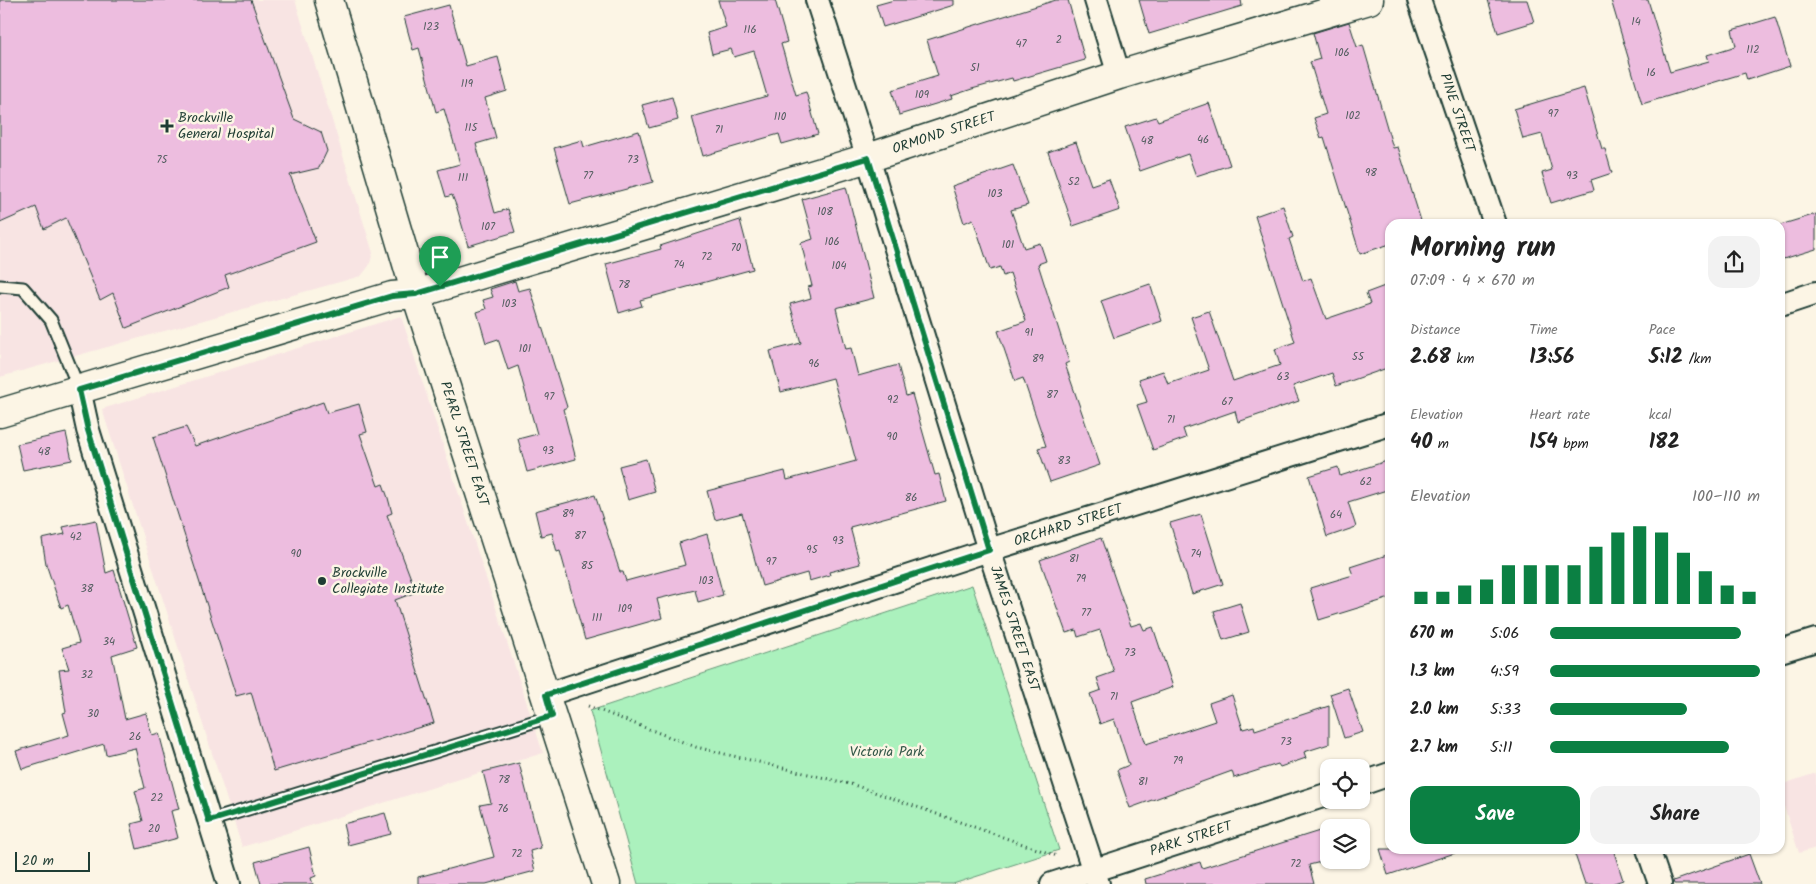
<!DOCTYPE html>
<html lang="en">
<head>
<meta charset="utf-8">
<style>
	:root { --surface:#fff; --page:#f2f2f2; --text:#222; --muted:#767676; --accent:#0b8043 }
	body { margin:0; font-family:Kalam,sans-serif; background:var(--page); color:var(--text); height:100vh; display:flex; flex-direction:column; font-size:19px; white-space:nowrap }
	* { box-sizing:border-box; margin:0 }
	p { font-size:16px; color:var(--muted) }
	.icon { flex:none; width:28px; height:28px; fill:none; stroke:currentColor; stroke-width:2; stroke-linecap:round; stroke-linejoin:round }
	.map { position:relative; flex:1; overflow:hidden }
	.panel { position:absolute; left:1385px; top:219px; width:400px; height:635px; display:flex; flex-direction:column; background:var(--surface); border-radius:15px; box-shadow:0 1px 4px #0004 }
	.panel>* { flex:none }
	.tools { position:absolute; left:1320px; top:759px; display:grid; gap:10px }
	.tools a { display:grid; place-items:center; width:50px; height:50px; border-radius:10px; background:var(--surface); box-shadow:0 1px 4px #0004; font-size:25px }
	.scale { position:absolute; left:15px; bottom:12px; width:75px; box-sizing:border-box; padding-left:5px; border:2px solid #1f3d34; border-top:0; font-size:14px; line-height:18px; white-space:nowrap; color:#1f3d34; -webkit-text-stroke:4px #fcf5e5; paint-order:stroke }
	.pin { position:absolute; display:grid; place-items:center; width:42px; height:42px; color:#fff; margin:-51px -21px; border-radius:50% 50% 50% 0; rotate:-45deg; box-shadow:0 0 5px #0007 }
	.pin .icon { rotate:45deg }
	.round { display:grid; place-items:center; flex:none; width:52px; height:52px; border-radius:15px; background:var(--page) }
	.overview { display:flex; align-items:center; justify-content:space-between; height:85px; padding:0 25px }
	h1 { font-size:28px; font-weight:600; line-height:38px }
	.stats { display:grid; grid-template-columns:repeat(3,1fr); gap:8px; height:85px; padding:5px 25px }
	.stats div { display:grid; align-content:center }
	.stats b { font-size:21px; font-weight:600 }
	.stats small { font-size:14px; font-weight:400 }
	.stats p { font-size:14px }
	.chart { height:140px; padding:10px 25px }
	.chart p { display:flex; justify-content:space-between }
	.chart svg { width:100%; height:90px; margin-top:5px; stroke:var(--accent); stroke-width:6 }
	.primary-button { display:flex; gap:10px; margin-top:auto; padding:10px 25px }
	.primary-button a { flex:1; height:58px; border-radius:15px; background:var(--accent); color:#fff; font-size:20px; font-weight:600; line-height:58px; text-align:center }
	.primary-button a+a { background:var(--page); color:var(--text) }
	ul { padding:0 25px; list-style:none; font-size:16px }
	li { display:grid; grid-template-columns:80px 60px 1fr; align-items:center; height:38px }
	li i { height:12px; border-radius:6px; background:var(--accent) }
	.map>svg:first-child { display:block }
	.built { fill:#f8e4e3 }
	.green { fill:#abf1bd; stroke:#659778 }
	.building { fill:#edbddf; stroke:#1f3d34 }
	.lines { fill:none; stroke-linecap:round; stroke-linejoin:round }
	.service-casing { stroke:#1f3d34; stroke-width:15 }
	.minor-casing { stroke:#1f3d34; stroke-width:26 }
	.tertiary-casing { stroke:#1f3d34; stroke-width:31 }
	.path { stroke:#1f3d34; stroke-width:3; stroke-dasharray:1 4; stroke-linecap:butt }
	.service { stroke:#fcf5e5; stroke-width:11 }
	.minor { stroke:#fcf5e5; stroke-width:22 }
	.tertiary { stroke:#fcf5e5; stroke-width:28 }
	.route-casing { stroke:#fff; stroke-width:10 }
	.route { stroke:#0b8043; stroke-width:6 }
	.poi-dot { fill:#1f3d34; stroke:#fcf5e5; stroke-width:2 }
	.labels { text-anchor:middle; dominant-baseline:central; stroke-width:5; stroke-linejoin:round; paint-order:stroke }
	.number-label { font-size:11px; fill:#525d5f }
	.street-label { font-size:14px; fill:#1f3d34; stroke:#fcf5e5 }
	.poi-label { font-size:14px; fill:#1f3d34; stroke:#fcf5e5; text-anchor:start }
	.park-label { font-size:14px; fill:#345849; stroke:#fcf5e5 }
</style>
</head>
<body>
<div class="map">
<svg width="1816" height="884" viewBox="0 0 1816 884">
	<rect width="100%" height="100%" fill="#fcf5e5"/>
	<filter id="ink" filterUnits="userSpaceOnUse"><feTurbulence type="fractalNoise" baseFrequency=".02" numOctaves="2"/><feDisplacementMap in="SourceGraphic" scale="10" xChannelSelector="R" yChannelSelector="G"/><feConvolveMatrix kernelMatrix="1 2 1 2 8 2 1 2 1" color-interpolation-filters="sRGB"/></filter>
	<g filter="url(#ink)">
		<path class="built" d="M 0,0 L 295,0 L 373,253 L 369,266 L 361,276 L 0,377 Z
			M 401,316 L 543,753 L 242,847 L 102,409 Z
			M 1816,773 L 1816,848 L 1799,853 L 1780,794 L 1780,785 Z"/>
		<path class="green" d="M 972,585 L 1059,850 L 953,884 L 638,884 L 590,711 Z"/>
		<path class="building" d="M 0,0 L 251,0 L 294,119 L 321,132 L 327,151 L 319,168 L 290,175 L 316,242 L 225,275 L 229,287 L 126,328 L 113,293 L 100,300 L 66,218 L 44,229 L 36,207 L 0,223 Z
			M 718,0 L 775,0 L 787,42 L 781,44 L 796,95 L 806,92 L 818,134 L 782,144 L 779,134 L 703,156 L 692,117 L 767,96 L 754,51 L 734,57 L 731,49 L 712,54 L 707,33 L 726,27 Z
			M 894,0 L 954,0 L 954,5 L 883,27 L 876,5 Z
			M 1056,0 L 1068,0 L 1085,60 L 1013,81 L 1012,78 L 972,89 L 951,96 L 952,99 L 899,115 L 892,90 L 938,76 L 927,40 Z
			M 1139,0 L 1241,0 L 1242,6 L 1149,34 Z
			M 1488,0 L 1527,0 L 1534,22 L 1498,33 Z
			M 1611,0 L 1648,0 L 1670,72 L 1709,61 L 1707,55 L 1736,46 L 1732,30 L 1775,17 L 1790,66 L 1747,80 L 1745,73 L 1642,104 Z
			M 449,5 L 466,66 L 498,57 L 507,91 L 485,98 L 496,138 L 476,144 L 495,213 L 508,209 L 515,232 L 468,246 L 457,208 L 452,195 L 446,197 L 438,170 L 460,164 L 444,109 L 436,112 L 419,48 L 413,50 L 404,17 Z
			M 1349,22 L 1357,47 L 1363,45 L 1393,148 L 1398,147 L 1422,224 L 1390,224 L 1390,244 L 1360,254 L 1324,137 L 1321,138 L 1314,118 L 1326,114 L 1310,62 L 1320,59 L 1313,33 Z
			M 1584,88 L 1602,149 L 1605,149 L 1612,173 L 1591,180 L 1594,190 L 1551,203 L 1542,173 L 1552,170 L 1542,134 L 1523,139 L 1514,109 Z
			M 672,97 L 678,120 L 649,128 L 642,105 Z
			M 1209,103 L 1230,165 L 1196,176 L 1188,154 L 1140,171 L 1125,127 L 1156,117 L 1158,121 Z
			M 639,131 L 653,182 L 570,204 L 554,148 L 582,140 L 584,147 Z
			M 1076,142 L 1091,185 L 1109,179 L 1120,210 L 1073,226 L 1048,152 Z
			M 1013,165 L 1028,205 L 1011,210 L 1024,248 L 1040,243 L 1046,261 L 1038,264 L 1069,362 L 1065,364 L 1100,465 L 1050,482 L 1038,448 L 1046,446 L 1023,378 L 1015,381 L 998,331 L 1026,321 L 1010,273 L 1003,276 L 1000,267 L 990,270 L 973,219 L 964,223 L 952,186 Z
			M 846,187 L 874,298 L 836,308 L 846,349 L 851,348 L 858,376 L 898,365 L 906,396 L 912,394 L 935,475 L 939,474 L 946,501 L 850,527 L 860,564 L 829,572 L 830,575 L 809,581 L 807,573 L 762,586 L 742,513 L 715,520 L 707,491 L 785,471 L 787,480 L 856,461 L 833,378 L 781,392 L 770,351 L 801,343 L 790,304 L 811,298 L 808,287 L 812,286 L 801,243 L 813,239 L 802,199 Z
			M 1283,206 L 1293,237 L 1289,239 L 1303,281 L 1311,278 L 1326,319 L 1370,304 L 1366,293 L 1390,284 L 1390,367 L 1336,386 L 1332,373 L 1293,386 L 1299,401 L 1238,422 L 1235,411 L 1183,429 L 1186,438 L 1153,450 L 1137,405 L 1147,402 L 1139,379 L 1163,371 L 1168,384 L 1209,370 L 1191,317 L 1209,311 L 1233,381 L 1280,365 L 1275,349 L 1295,342 L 1255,216 Z
			M 1816,214 L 1816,249 L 1780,260 L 1780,225 Z
			M 740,220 L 753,269 L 640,300 L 642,306 L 619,313 L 606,264 L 661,249 L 660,246 Z
			M 515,281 L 518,291 L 530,288 L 567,407 L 563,409 L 576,459 L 527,472 L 518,439 L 537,434 L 518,366 L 508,370 L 498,339 L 486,343 L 477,312 L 486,309 L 483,300 L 493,297 L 490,289 Z
			M 1150,284 L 1162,321 L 1114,338 L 1101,301 Z
			M 323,402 L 327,413 L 359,404 L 367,432 L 360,434 L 378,486 L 383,484 L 388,498 L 392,513 L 387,515 L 416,592 L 395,600 L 434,723 L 274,771 L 251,692 L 236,696 L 153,437 L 186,427 L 195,446 Z
			M 66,433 L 72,460 L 23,470 L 17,444 Z
			M 646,459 L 655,492 L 628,500 L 619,466 Z
			M 1390,460 L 1390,489 L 1348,502 L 1356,527 L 1327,537 L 1309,476 L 1338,467 L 1340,476 Z
			M 595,495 L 620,572 L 623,572 L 626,581 L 685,565 L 679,543 L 707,534 L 723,595 L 698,602 L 695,590 L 657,599 L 662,618 L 585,640 L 560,551 L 557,552 L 552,533 L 541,536 L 535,511 Z
			M 1201,514 L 1223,584 L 1192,594 L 1170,523 Z
			M 96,520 L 106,573 L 114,570 L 137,647 L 112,655 L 125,719 L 146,713 L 152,735 L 159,733 L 179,809 L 171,811 L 178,838 L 137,849 L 131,824 L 143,821 L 135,791 L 145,788 L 135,748 L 106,755 L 104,744 L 22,769 L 16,751 L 69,735 L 63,713 L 66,712 L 59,670 L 69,669 L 62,648 L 79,643 L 68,605 L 61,608 L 46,564 L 42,539 L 65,534 L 63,527 Z
			M 1101,538 L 1131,626 L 1141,623 L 1144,630 L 1153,627 L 1173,687 L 1132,702 L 1146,744 L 1215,721 L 1209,703 L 1232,695 L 1243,729 L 1254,726 L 1255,730 L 1329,706 L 1329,744 L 1304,752 L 1306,758 L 1280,767 L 1278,764 L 1234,778 L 1232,771 L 1130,808 L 1117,770 L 1129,765 L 1114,719 L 1100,724 L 1090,694 L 1101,690 L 1097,678 L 1114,672 L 1100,630 L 1078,637 L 1076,630 L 1066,633 L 1040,560 Z
			M 1390,554 L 1390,598 L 1319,620 L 1310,588 L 1353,575 L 1350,567 Z
			M 1240,603 L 1249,632 L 1223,640 L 1214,611 Z
			M 1348,688 L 1363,732 L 1344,738 L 1330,694 Z
			M 519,763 L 541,848 L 530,851 L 535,871 L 486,884 L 418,884 L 418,877 L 494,857 L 480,805 L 491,803 L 483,772 Z
			M 385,813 L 391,834 L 348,845 L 343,824 Z
			M 1329,828 L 1329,860 L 1309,865 L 1314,884 L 1146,884 L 1145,879 L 1200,862 L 1202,868 Z
			M 309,847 L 316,876 L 311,878 L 313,884 L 261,884 L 255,862 Z
			M 1380,849 L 1454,849 L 1455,853 L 1388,875 Z
			M 1573,849 L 1613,849 L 1623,880 L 1611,884 L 1585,884 Z
			M 1749,854 L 1760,884 L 1674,884 L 1673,881 Z"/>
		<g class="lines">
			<defs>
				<path id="service" d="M 0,286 L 23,288 L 51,320 L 79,389
					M 209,821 L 552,716"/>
				<g id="minor">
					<path id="s1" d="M 817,0 L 868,158 L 989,550 L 1098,884"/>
					<path d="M 1096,0 L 1119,75"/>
					<path id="s2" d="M 1419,0 L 1495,224"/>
					<path d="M 1780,305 L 1816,293"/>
					<path d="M 79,389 L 88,430 L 229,884"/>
					<path d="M 1780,651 L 1816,640"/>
					<path id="s3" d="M 546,695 L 989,550 L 1390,424"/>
					<path d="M 1361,784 L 1390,774"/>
					<path d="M 1648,849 L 1660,884"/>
					<path id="s4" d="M 1052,884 L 1329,794"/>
				</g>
				<g id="tertiary">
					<path id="s5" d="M 329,0 L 416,294 L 606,884"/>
					<path id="s6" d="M 0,413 L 392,296 L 416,294 L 868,158 L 1119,75 L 1369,0"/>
				</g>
			</defs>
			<use href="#service" class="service-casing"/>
			<use href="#minor" class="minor-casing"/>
			<use href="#tertiary" class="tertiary-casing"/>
			<path class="path" d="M 588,706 L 696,747 L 854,785 L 1057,856"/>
			<use href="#service" class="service"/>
			<use href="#minor" class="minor"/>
			<use href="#tertiary" class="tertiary"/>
		</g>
	</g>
	<g class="lines" filter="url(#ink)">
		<defs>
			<path id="route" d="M 868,158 L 989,550 L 546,695 L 552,716 L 209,821 L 88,430 L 79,390 L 392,296 L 416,294 Z"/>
		</defs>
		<use href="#route" class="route-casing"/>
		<use href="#route" class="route"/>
	</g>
	<g class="poi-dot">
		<path d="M164.5 118.5h5v5h5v5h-5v5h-5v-5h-5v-5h5z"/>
		<circle cx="322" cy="581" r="5"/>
	</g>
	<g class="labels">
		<g class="number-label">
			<text x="1636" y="22">14</text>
			<text x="431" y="27">123</text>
			<text x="750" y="30">116</text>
			<text x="1059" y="40">2</text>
			<text x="1021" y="44">47</text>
			<text x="1753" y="50">112</text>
			<text x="1342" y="53">106</text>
			<text x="975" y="68">51</text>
			<text x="1651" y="73">16</text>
			<text x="467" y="84">119</text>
			<text x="922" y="95">109</text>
			<text x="1553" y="114">97</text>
			<text x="1353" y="116">102</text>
			<text x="780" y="117">110</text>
			<text x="471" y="128">115</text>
			<text x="719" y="130">71</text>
			<text x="1203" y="140">46</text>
			<text x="1147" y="141">48</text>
			<text x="162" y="160">75</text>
			<text x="633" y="160">73</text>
			<text x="1371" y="173">98</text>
			<text x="588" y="176">77</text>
			<text x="1572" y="176">93</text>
			<text x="463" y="178">111</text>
			<text x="1074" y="182">52</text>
			<text x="995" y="194">103</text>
			<text x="825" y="212">108</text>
			<text x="488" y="227">107</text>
			<text x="832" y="242">106</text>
			<text x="1008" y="245">101</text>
			<text x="736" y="248">70</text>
			<text x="707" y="257">72</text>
			<text x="679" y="265">74</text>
			<text x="839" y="266">104</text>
			<text x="624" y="285">78</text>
			<text x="509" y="304">103</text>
			<text x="1029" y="333">91</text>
			<text x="525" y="349">101</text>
			<text x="1358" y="357">55</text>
			<text x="1038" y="359">89</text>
			<text x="814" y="364">96</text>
			<text x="1283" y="377">63</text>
			<text x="1052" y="395">87</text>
			<text x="549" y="397">97</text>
			<text x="893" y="400">92</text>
			<text x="1227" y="402">67</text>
			<text x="1171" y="420">71</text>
			<text x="892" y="437">90</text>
			<text x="548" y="451">93</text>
			<text x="44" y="452">48</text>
			<text x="1064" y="461">83</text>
			<text x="1366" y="482">62</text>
			<text x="911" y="498">86</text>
			<text x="568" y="514">89</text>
			<text x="1336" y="515">64</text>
			<text x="580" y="536">87</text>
			<text x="76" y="537">42</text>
			<text x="838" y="541">93</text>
			<text x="812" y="550">95</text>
			<text x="296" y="554">90</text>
			<text x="1196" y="554">74</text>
			<text x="1074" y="559">81</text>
			<text x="771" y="562">97</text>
			<text x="587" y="566">85</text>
			<text x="1081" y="579">79</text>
			<text x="706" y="581">103</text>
			<text x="87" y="589">38</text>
			<text x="625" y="609">109</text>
			<text x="1086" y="613">77</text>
			<text x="597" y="618">111</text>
			<text x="109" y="642">34</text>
			<text x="1130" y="653">73</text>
			<text x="87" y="675">32</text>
			<text x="1114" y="697">71</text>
			<text x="93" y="714">30</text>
			<text x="135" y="737">26</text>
			<text x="1286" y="742">73</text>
			<text x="1178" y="761">79</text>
			<text x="504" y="780">78</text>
			<text x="1143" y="782">81</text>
			<text x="157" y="798">22</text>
			<text x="503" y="809">76</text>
			<text x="154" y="829">20</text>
			<text x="517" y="854">72</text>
			<text x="1296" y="864">72</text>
		</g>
		<g class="street-label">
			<text stroke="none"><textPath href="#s2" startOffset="119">PINE STREET</textPath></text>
			<text stroke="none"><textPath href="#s6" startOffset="985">ORMOND STREET</textPath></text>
			<text stroke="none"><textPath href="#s5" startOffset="464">PEARL STREET EAST</textPath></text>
			<text stroke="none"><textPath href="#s3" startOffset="549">ORCHARD STREET</textPath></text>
			<text stroke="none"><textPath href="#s1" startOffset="659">JAMES STREET EAST</textPath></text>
			<text stroke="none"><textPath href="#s4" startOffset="146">PARK STREET</textPath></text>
		</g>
		<g class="poi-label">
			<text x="178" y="118">Brockville<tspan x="178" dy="16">General Hospital</tspan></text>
			<text x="332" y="573">Brockville<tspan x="332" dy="16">Collegiate Institute</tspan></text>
		</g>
		<g class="park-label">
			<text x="887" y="752">Victoria Park</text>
		</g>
	</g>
</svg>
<div class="tools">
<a><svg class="icon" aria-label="locate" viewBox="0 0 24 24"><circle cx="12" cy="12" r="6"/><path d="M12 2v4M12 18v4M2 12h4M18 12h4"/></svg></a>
<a><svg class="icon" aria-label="layers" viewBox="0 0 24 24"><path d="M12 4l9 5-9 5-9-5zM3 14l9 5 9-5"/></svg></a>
</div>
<div class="scale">20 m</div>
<div class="pin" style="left:440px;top:287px;background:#1e9e55"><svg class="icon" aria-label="arrive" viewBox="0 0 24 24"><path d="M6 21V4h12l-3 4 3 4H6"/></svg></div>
<section class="panel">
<div class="overview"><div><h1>Morning run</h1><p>07:09 · 4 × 670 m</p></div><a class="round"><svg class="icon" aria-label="share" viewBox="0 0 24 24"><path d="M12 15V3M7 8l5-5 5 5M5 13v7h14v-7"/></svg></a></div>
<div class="stats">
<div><p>Distance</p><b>2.68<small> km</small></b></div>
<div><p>Time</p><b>13:56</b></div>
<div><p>Pace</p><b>5:12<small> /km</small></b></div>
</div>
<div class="stats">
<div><p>Elevation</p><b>40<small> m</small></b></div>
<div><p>Heart rate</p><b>154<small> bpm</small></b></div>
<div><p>kcal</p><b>182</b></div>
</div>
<div class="chart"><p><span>Elevation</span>100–110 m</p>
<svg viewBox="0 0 160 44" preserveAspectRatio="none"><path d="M5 44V38M15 44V38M25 44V35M35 44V32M45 44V25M55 44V25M65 44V25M75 44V25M85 44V16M95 44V9M105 44V6M115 44V9M125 44V19M135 44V28M145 44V35M155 44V38"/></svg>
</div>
<ul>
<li><b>670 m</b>5:06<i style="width:91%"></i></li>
<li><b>1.3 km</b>4:59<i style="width:100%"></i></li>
<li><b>2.0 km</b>5:33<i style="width:65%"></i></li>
<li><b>2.7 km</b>5:11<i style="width:85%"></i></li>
</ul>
<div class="primary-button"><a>Save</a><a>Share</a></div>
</section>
</div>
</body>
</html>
